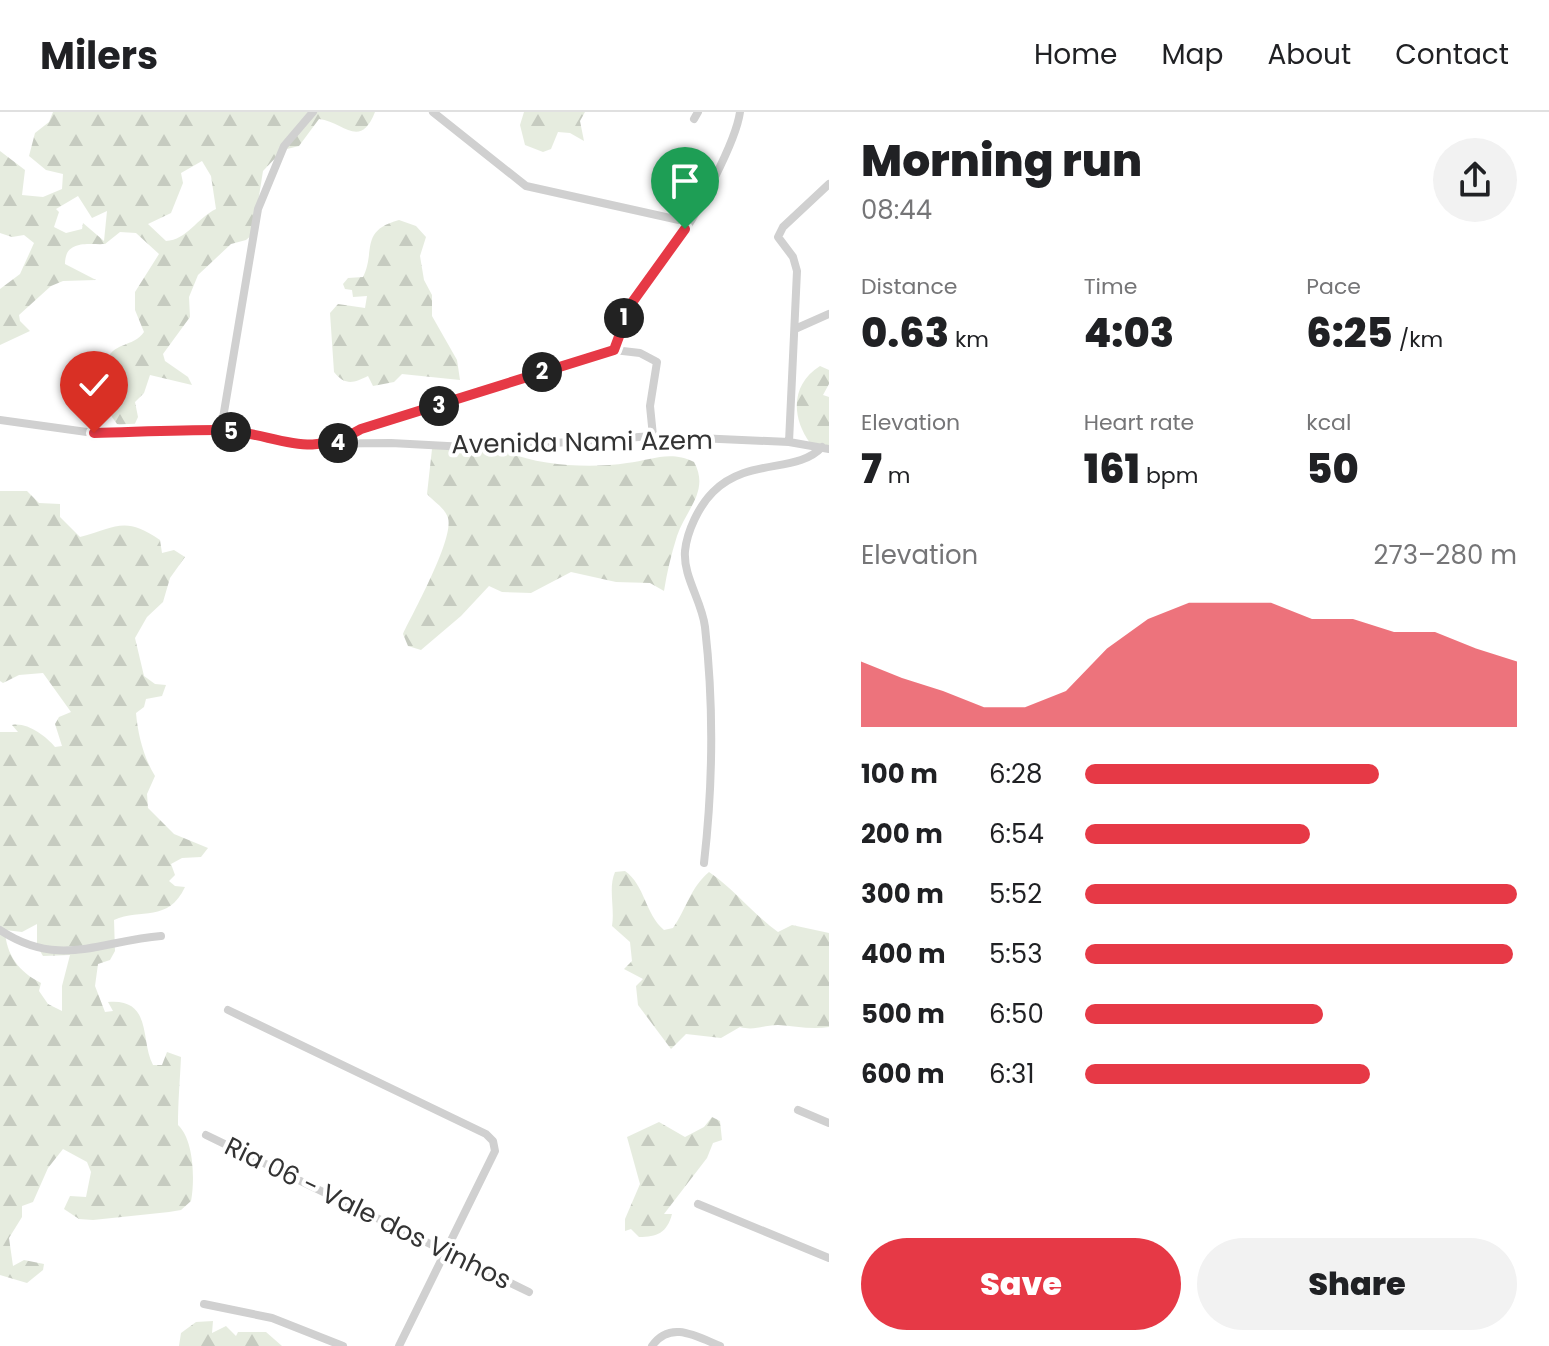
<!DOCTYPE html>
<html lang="en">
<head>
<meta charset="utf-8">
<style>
	:root { --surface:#fff; --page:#f2f2f2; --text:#202124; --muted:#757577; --line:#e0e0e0; --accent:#e63946 }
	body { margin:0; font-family:Poppins,sans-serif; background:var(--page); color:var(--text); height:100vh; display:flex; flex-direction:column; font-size:30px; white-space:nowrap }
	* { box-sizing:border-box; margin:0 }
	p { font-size:26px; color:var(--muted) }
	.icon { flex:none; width:44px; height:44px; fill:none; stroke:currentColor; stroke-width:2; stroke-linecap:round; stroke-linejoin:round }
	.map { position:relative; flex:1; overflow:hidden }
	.details { display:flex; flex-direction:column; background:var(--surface); width:720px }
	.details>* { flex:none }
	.pin { position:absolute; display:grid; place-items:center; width:68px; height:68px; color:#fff; margin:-82px -34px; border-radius:50% 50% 50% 0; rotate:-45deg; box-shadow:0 0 8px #0007 }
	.pin .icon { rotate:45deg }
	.km { position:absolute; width:40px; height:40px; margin:-20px; border-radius:50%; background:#222; color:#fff; font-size:22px; line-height:40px; text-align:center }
	.round { display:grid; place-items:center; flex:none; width:84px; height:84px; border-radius:42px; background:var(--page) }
	.overview { display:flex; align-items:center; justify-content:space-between; height:136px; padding:0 32px }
	h1 { font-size:44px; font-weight:800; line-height:60px }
	.metrics { display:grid; grid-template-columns:repeat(3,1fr); gap:12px; height:136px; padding:8px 32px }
	.metrics div { display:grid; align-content:center }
	.metrics b { font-size:40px; font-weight:800 }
	.metrics small { font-size:22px; font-weight:400 }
	.metrics p { font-size:22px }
	.chart { height:224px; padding:16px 32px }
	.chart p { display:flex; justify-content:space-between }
	.chart svg { width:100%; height:144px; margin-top:8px; fill:var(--accent); opacity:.7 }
	.cta { display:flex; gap:16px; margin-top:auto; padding:16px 32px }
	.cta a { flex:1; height:92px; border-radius:48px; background:var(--accent); color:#fff; font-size:32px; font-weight:800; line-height:92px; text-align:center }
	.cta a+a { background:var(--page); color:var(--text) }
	ul { padding:0 32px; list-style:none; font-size:26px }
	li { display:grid; grid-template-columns:128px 96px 1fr; align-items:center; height:60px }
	li i { height:20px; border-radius:10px; background:var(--accent) }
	header { display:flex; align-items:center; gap:48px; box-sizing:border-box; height:112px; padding:0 40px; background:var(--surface); border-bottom:2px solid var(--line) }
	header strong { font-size:38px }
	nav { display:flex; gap:44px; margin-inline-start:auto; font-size:28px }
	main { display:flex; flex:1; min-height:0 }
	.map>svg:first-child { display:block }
	.forest { fill:url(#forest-firs); fill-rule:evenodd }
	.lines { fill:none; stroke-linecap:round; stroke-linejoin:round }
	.minor { stroke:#d0d0d0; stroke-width:8 }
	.route-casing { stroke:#fff; stroke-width:16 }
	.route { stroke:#e63946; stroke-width:10 }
	.labels { text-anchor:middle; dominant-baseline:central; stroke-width:8; stroke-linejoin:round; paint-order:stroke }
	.street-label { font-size:26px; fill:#333; stroke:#fff }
</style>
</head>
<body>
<header>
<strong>Milers</strong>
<nav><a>Home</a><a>Map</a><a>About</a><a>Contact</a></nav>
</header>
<main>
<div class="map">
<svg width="829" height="1234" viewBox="0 0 829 1234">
	<defs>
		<pattern id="forest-firs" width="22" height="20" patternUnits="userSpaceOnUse" patternTransform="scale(2)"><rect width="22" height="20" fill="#e6ecdf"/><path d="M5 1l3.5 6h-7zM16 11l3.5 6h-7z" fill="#c6cbc0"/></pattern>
	</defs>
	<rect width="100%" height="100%" fill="#fff"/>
	<path class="forest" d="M 53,0 L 375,0 C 360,38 344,10 319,7 L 299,34 L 283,38 L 263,59 L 253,122 L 246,128 L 231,132 L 198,163 L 189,185 L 190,205 L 163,242 L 165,249 L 188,265 L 192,273 L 150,263 L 144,281 L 135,290 L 138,305 L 132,318 L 117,312 L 102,291 L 118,278 L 105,252 C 112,229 133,236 144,220 L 135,198 L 135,180 L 159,142 L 136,121 L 120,120 L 105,132 C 89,133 65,127 65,152 L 96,168 L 63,169 L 51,174 L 19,203 L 20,209 L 30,219 L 0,233 L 0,177 L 20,162 L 34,131 L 24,123 L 12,125 L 0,121 L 0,39 L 25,58 L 22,83 L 43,85 L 62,77 L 63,62 L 46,58 L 29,44 L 35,21 L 49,10 ZM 202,49 L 211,64 L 216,97 C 197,106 187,128 166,129 L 148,112 L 171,101 L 183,71 L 181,61 ZM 78,84 L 92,106 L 107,99 L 104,129 L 83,111 L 82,117 L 66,121 L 54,115 L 59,100 L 56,97 Z
		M 524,0 L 585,0 L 580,9 L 584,29 L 570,21 L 558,20 L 551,37 L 543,40 L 525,33 L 520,13 Z
		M 399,108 L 416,114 L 426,125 L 420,144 L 424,168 L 432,183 L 432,204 L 457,248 L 460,268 L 402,262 L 394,270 L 373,274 L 368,264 C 354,271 345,274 334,260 L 330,201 L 338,192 L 365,196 L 367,184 L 353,185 L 352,178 L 345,177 L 343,172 L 348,166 L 363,165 C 376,139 359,119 399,108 Z
		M 820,254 L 829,258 L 829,272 L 823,283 L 829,285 L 829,336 L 810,331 C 791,305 791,272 820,254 Z
		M 493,332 C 523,354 590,357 627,351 C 652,348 670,338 694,350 C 710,379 686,397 677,424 C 671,443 667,460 664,479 L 650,471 L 616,470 L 571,460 L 531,481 L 502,480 L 489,474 L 461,504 L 421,538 L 408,534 L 403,522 C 414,499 454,427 448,406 C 445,396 434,390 427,382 L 432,337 Z
		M 0,379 L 27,379 L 39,391 L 60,392 L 60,405 L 80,425 C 116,416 124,403 160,428 L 162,441 L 174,438 L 185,445 L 170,466 L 163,490 L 147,505 L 135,526 L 144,564 L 155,572 L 166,573 L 162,584 L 146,587 L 144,595 L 136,601 C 138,624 144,646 155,664 L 147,682 L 148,696 L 174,722 L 208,736 L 201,745 L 182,746 L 171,752 L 175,763 L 169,769 L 175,774 L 185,775 C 168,811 141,796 114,808 L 115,839 L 110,848 L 98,852 L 95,874 L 105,900 L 113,899 L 108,890 C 153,886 140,929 153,953 L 162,953 L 167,940 L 181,945 C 180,968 178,989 178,1013 C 194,1028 195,1068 191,1089 L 181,1098 L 169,1100 L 93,1108 L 79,1107 L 64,1097 L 70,1084 L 86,1085 L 91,1060 L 87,1050 L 63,1037 L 48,1056 L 33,1090 L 22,1094 L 22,1105 L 9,1126 L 13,1154 L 24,1148 L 44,1152 L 43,1158 L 27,1171 L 0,1163 L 0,620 L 18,620 L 12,613 C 27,610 46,624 55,635 L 62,634 L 55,612 L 59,605 L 71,600 L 43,561 L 19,563 L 3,571 L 0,569 ZM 37,812 L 37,834 L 43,844 L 70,843 L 62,874 L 62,899 L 48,892 L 39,879 L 41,871 C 19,860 6,843 5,818 L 22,820 Z
		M 625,759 C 645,773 645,802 664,818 L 673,816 C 687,796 690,776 709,760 C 735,778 753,802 778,820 L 792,813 L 829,821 L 829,915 C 812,918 794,914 778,913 C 763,913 755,919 740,915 L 721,926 L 686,922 L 671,937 L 638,893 L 636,874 L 643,867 L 624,857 L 632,849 L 630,830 L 612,814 C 615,796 608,776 615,760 Z
		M 712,1005 L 720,1009 L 722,1028 L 713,1031 L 707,1046 L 664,1102 L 672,1102 C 667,1121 657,1125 639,1125 L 631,1117 L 625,1119 L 625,1107 L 640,1072 L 627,1025 L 659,1010 L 685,1025 L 704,1015 Z
		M 213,1209 L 212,1221 L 226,1214 L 236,1224 L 238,1220 L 266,1220 L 282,1234 L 179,1234 L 181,1221 L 196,1210 Z"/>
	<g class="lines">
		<path class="minor" d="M 433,0 L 526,74 L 688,110
			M 694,7 L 698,0
			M 795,217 L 829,202
			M 0,308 L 94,321 L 221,318 L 290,332 L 391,331 L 485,336 L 653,324 L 789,330 L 829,337
			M 221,318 L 258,97 L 284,34 L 313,0
			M 653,324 L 650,294 L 657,250 L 640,241 L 614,238 C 618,195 655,161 679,127 C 697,102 736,30 740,0
			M 789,330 L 797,159 L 793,145 L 778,125 L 783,115 L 829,72
			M 338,331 L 361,317 L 614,238
			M 704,751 C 713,672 714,594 705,515 C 702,489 683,465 685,439 C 687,419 699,394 713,380 C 748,345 797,362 822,335
			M 0,818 C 59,857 100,829 161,824
			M 228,898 L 486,1022 L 493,1029 L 495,1039 L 399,1234
			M 798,998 L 829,1011
			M 206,1023 L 529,1180
			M 698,1092 L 829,1146
			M 204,1192 L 272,1206 L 343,1234
			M 652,1234 C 670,1208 696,1224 720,1234"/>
	</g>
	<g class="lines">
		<defs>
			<path id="route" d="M 94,321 C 135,320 176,318 218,318 C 273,319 307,351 361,317 L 614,238 L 631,192 L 685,117"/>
		</defs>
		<use href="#route" class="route-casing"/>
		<use href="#route" class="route"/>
	</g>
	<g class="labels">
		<g class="street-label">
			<text transform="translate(582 330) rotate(-1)">Avenida Nami Azem</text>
			<text transform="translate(368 1101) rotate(26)">Ria 06 - Vale dos Vinhos</text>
		</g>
	</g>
</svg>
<div class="pin" style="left:685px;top:117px;background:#1e9e55"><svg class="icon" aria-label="arrive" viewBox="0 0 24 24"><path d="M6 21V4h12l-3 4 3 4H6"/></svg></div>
<div class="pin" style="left:94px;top:321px;background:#d93025"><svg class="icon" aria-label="check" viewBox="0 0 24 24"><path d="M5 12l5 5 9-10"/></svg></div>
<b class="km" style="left:624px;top:206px">1</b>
<b class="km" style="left:542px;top:260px">2</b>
<b class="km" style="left:439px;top:294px">3</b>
<b class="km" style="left:338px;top:331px">4</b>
<b class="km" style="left:231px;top:320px">5</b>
</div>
<section class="details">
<div class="overview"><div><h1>Morning run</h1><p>08:44</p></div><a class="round"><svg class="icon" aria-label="share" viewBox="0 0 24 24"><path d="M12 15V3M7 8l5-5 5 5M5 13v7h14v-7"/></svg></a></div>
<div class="metrics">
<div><p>Distance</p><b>0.63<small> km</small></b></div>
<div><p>Time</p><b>4:03</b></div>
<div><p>Pace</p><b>6:25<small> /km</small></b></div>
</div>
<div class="metrics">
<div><p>Elevation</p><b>7<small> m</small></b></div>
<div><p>Heart rate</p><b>161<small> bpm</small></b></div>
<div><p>kcal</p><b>50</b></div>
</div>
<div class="chart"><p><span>Elevation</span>273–280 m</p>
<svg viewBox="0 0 160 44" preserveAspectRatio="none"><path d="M0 44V24L10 29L20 33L30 38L40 38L50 33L60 20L70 11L80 6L90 6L100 6L110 11L120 11L130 15L140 15L150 20L160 24V44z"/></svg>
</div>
<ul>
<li><b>100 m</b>6:28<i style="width:68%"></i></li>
<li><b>200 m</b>6:54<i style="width:52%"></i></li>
<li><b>300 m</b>5:52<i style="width:100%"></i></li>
<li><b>400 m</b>5:53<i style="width:99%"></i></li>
<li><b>500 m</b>6:50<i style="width:55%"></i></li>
<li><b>600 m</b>6:31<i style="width:66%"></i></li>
</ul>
<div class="cta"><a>Save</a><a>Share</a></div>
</section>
</main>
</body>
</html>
